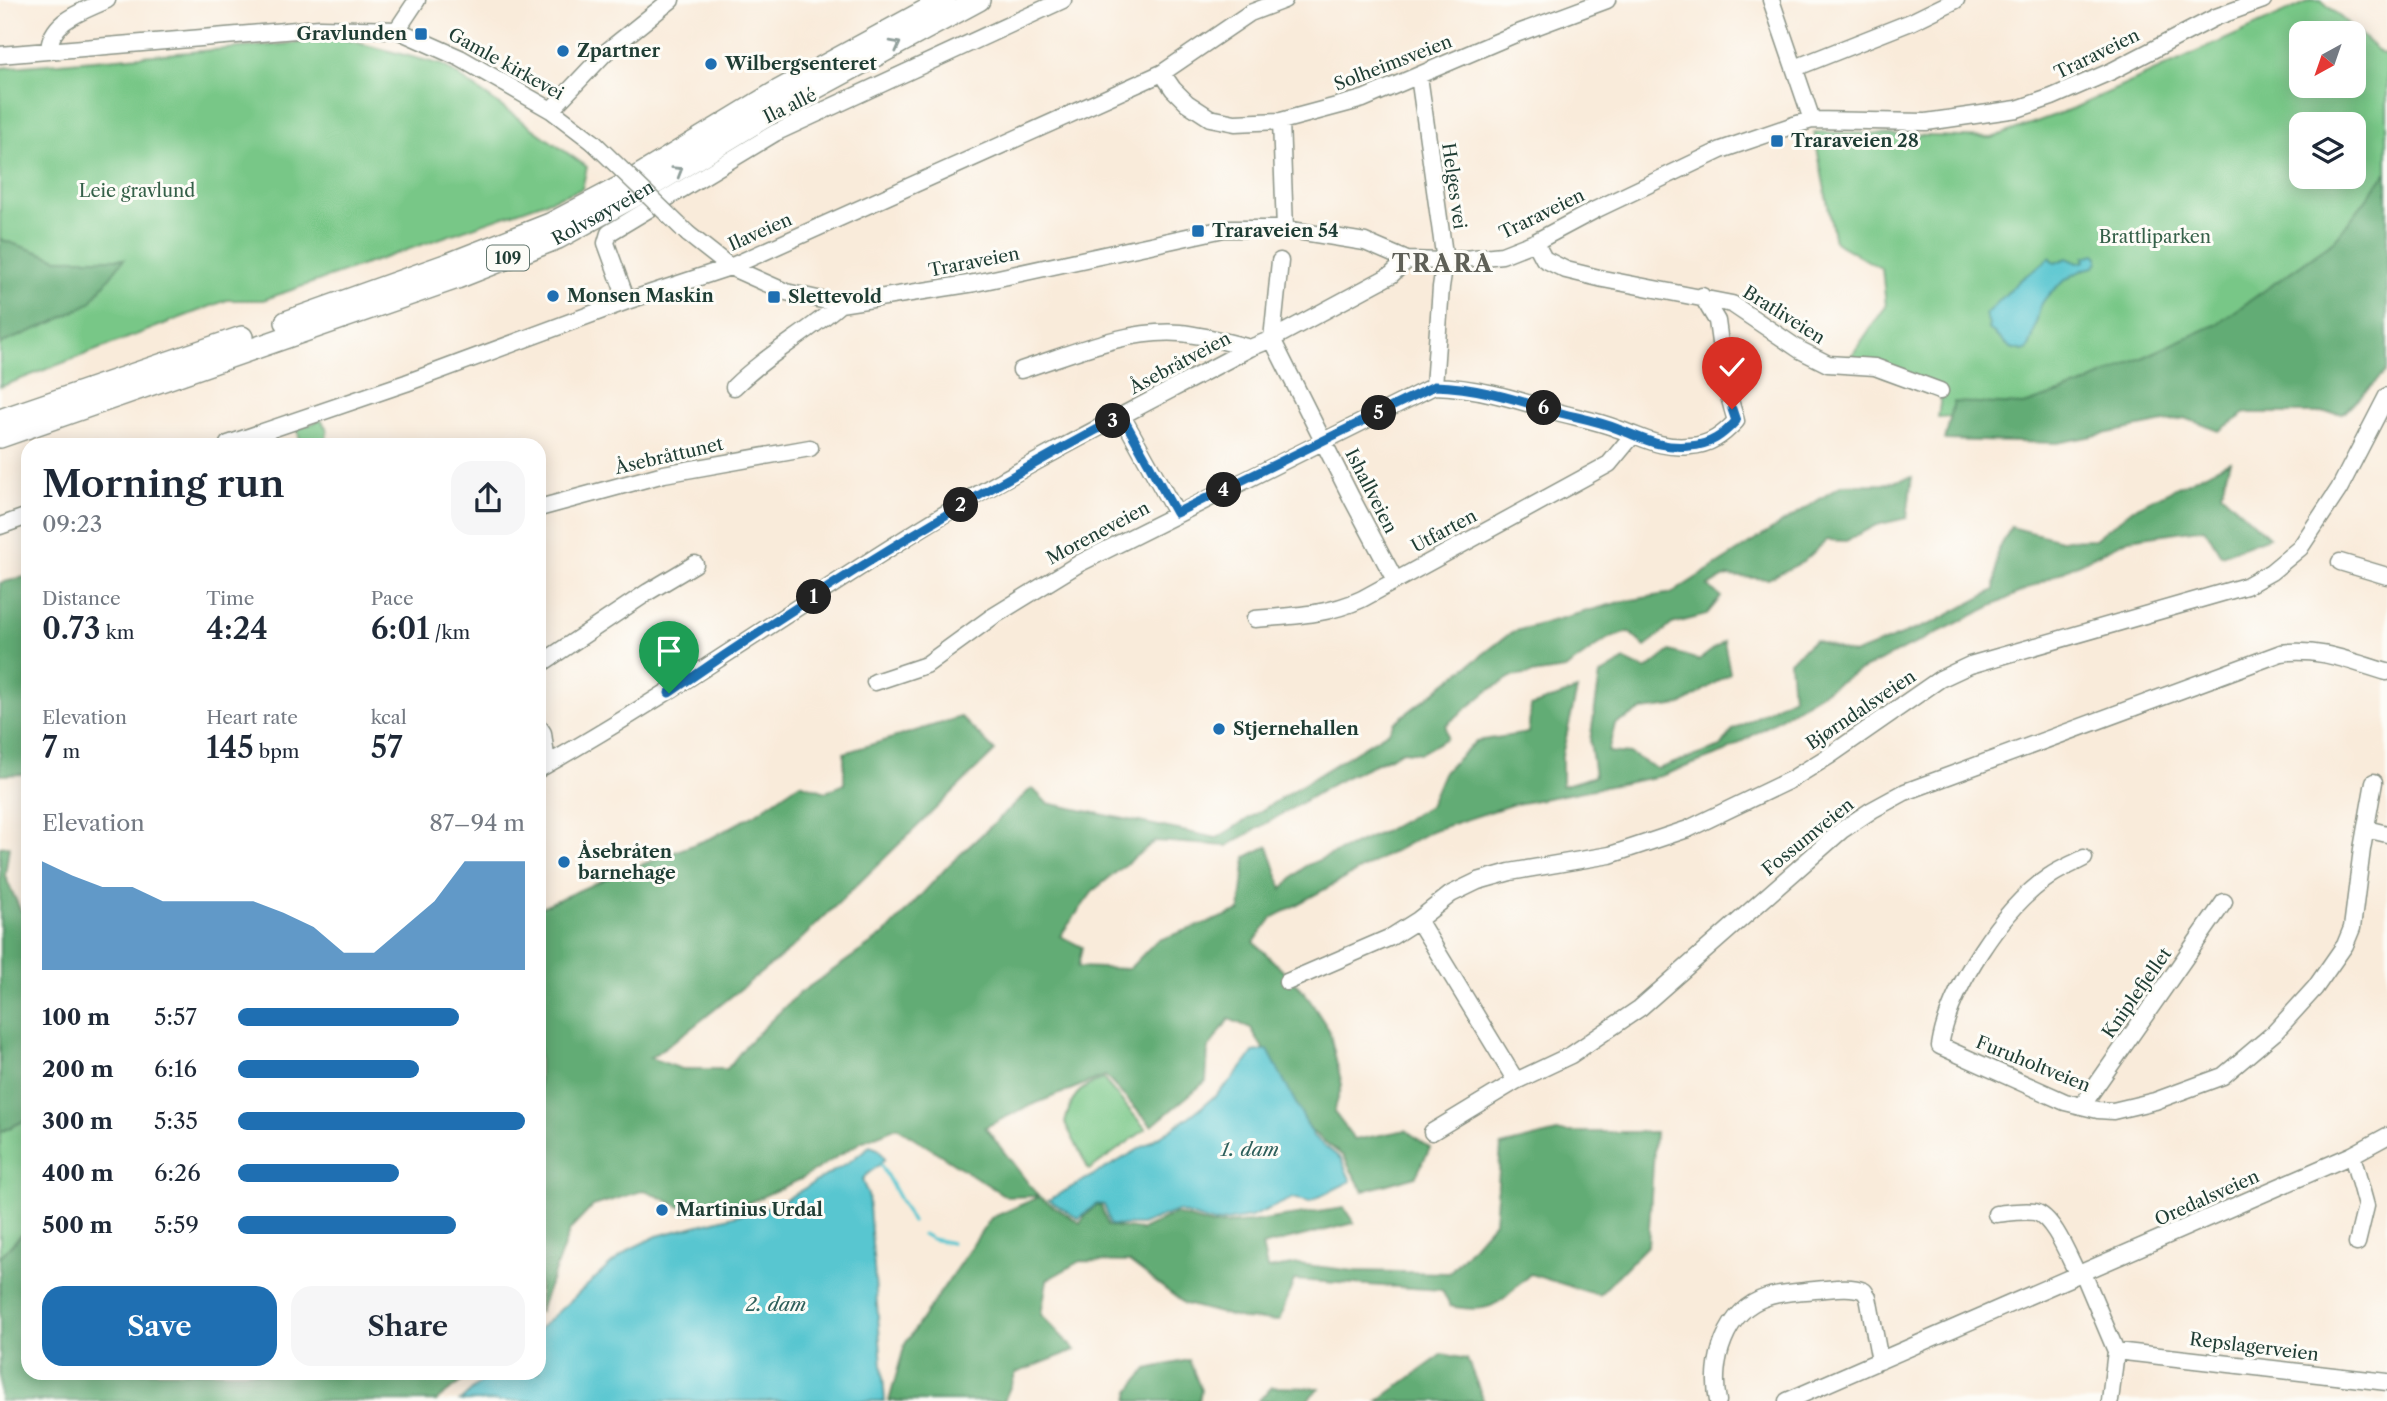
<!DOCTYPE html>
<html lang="en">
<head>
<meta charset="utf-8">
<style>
	:root { --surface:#fff; --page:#f6f6f7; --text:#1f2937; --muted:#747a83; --accent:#1f6fb2 }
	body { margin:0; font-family:"Libre Caslon Text",serif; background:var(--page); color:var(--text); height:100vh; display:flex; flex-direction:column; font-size:26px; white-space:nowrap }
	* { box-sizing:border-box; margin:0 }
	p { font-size:23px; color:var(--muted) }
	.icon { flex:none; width:38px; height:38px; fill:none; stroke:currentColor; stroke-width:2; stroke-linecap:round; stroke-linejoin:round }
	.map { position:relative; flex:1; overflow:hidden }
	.panel { position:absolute; left:21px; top:438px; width:525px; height:942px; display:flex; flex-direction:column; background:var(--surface); border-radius:21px; box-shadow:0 4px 18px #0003 }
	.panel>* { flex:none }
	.needle { width:46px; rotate:220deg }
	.controls { position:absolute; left:2289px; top:21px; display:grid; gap:14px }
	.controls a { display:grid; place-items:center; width:77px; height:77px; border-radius:14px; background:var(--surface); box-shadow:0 4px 18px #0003; font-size:35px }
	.pin { position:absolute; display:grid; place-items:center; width:60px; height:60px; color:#fff; margin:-72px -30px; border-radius:50% 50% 50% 0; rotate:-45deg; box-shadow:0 0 7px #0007 }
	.pin .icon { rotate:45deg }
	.km { position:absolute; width:35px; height:35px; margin:-18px; border-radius:50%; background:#222; color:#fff; font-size:19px; line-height:35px; text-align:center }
	.round { display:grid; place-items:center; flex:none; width:74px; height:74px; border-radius:21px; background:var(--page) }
	.overview { display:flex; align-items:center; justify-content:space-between; height:119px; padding:0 21px }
	h1 { font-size:38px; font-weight:600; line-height:52px }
	.metrics { display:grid; grid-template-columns:repeat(3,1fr); gap:10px; height:119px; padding:7px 21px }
	.metrics div { display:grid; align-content:center }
	.metrics b { font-size:30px; font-weight:600 }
	.metrics small { font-size:19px; font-weight:400 }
	.metrics p { font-size:19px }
	.chart { height:196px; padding:14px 21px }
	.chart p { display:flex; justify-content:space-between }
	.chart svg { width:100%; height:126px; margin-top:7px; fill:var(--accent); opacity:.7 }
	.primary-button { display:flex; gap:14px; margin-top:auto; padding:14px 21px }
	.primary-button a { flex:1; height:80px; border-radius:21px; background:var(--accent); color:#fff; font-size:28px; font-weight:600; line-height:80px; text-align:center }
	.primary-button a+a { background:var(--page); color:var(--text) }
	ul { padding:0 21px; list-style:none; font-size:23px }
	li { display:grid; grid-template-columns:112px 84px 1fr; align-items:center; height:52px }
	li i { height:18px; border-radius:9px; background:var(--accent) }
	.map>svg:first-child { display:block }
	.green { fill:#78c787; stroke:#4c825e; stroke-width:2; fill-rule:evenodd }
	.forest { fill:#62ac74; stroke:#407454; stroke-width:2 }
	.water { fill:#59c6d0; stroke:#3c8282; stroke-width:2 }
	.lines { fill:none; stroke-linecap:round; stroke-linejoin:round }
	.stream { stroke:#59c6d0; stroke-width:3.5 }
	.minor-casing { stroke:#8c9487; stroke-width:19 }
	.major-casing { stroke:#8c9487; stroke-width:24 }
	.minor { stroke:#fff; stroke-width:16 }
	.major { stroke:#fff; stroke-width:21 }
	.minor-bridge-casing { stroke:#8c9487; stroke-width:19; stroke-linecap:butt }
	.minor-bridge { stroke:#fff; stroke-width:16 }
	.oneway { stroke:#8f9e9a }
	.route-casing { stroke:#fff; stroke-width:14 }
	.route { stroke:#1f6fb2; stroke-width:9 }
	.poi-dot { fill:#1f6fb2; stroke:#fdfcf7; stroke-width:2.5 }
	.labels { text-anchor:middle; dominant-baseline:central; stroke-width:6; stroke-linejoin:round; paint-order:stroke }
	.shield { fill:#fdfcf7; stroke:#62766e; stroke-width:2 }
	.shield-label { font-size:16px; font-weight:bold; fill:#1f3d34 }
	.poi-label { font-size:18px; font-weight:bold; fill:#1f3d34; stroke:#fdfcf7; text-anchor:start }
	.street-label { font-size:18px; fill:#1f3d34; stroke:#fdfcf7 }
	.park-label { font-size:18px; fill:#356049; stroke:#fdfcf7 }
	.water-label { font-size:19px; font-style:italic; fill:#2e5f5b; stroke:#fdfcf7 }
	.district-label { font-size:24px; font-weight:bold; letter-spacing:2px; fill:#5f6057; stroke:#fdfcf7 }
</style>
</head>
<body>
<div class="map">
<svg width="2387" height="1401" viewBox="0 0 2387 1401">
	<rect width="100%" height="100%" fill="#fdfcf7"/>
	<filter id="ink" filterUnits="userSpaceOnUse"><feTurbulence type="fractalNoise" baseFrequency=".0143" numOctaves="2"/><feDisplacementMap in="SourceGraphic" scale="14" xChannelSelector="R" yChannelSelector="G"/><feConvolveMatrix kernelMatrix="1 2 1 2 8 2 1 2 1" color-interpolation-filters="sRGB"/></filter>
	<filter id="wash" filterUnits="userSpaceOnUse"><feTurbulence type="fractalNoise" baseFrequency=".00686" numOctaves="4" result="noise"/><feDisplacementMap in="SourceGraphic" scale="28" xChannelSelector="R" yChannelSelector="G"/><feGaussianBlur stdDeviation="1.57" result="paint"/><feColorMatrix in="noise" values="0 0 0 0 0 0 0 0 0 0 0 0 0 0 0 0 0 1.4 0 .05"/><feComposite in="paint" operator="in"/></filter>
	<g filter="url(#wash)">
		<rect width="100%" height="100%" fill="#f9ebda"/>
		<path class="green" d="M 2312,0 L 2321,0 L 2382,54 L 2387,53 L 2387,305 L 2093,408 L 1938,418 L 1941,396 L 1847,362 L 1886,306 L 1882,269 L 1835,242 L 1814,132 L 1992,138 L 2074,108 ZM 2301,33 L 2354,33 L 2354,86 L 2301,86 ZM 2301,124 L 2354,124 L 2354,177 L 2301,177 Z
			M 343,39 L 443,65 L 587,167 L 582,189 L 263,300 L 227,300 L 0,387 L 0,68 Z
			M 321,420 L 327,429 L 326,444 L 301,444 L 297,429 Z
			M 1103,1079 L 1146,1129 L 1089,1170 L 1065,1123 C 1072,1095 1077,1089 1103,1079 Z
			M 28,1119 L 28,1228 L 0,1257 L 0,1132 Z"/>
		<path class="forest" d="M 2387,172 L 2387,366 L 2385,373 L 2343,413 L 2246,413 L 2219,431 L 2185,418 L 2057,443 L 1945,440 L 1954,402 L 2024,405 L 2080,386 L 2217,324 L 2334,241 Z
			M 0,239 L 58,259 L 124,259 L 90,303 L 56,321 L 0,344 Z
			M 2230,461 L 2221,493 L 2269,537 L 2221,555 L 2205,528 L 2129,539 L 1851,675 L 1725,752 L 1661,776 L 1511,805 L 1431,831 L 1272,918 L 1254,942 L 1305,993 L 1329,1030 L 1342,1085 L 1334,1112 L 1355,1140 L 1406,1130 L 1430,1148 L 1416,1176 L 1363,1191 L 1343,1156 L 1311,1131 L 1251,1028 L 1229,1019 L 1208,1049 L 1206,1081 L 1152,1126 L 1105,1076 L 1029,1106 L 985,1127 L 1038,1196 L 1007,1197 L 897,1127 L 861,1142 L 801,1179 L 746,1204 L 693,1213 L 645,1190 L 593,1206 L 570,1230 L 539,1313 L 539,908 L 605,879 L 713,837 L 755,814 L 800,783 L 826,792 L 844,784 L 844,753 L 961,717 L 995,751 L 792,948 L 689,1030 L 650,1058 L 682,1069 L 727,1069 L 747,1044 L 797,995 L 885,934 L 949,865 L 1032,788 L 1047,803 L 1217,838 L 1389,731 L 1394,723 L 1512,632 L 1620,602 L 1672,593 L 1842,485 L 1883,484 L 1912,477 L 1907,518 L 1876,525 L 1846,541 L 1827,540 L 1803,562 L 1768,579 L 1727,576 L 1708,586 L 1721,597 L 1706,615 L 1672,624 L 1645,647 L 1629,632 L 1607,639 L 1565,669 L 1511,677 L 1488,691 L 1446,725 L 1447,738 L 1421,753 L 1403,751 L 1342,779 L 1227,846 L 1155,841 L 1094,890 L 1060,936 L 1082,947 L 1078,967 L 1129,969 L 1156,941 L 1240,911 L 1246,857 L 1268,846 L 1282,889 L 1305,866 L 1383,832 L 1429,806 L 1443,773 L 1476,741 L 1528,733 L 1531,706 L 1577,690 L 1562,755 L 1562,786 L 1595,776 L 1590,741 L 1600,675 L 1625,660 L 1646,670 L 1670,651 L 1699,660 L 1724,641 L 1730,673 L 1681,705 L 1642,710 L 1615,724 L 1608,752 L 1631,754 L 1657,769 L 1721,747 L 1733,730 L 1793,697 L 1790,661 L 1814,640 L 1853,654 L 1935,622 L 1995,590 L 1997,553 L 2011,527 L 2061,540 L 2095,539 L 2133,509 Z
			M 28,576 L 28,774 L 0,775 L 0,583 Z
			M 9,846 L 5,876 L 21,911 L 28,912 L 28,1119 L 0,1132 L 0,847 Z
			M 1557,1132 L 1655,1132 L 1648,1245 L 1599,1295 L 1530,1274 C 1500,1302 1494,1315 1450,1306 L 1442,1290 L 1294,1280 L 1279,1321 L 1242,1319 L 1185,1304 L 1129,1262 L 1080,1261 L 1047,1280 L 1041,1315 L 1075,1350 L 1016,1373 L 1004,1401 L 889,1401 L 905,1344 L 991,1218 L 1039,1197 L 1080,1223 L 1095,1205 L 1101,1206 L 1108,1226 L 1142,1230 L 1175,1214 L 1212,1225 L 1250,1222 L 1344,1208 L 1354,1223 L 1262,1246 L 1267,1269 L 1298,1264 L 1354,1271 L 1449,1273 L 1495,1221 L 1501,1146 Z
			M 28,1228 L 28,1372 L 474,1372 L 436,1401 L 0,1401 L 0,1257 Z
			M 1443,1354 L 1467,1359 L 1484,1401 L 1378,1401 Z
			M 1189,1360 L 1201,1390 L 1199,1401 L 1128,1401 L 1130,1391 L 1147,1369 Z
			M 1272,1387 L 1319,1388 L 1306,1401 L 1258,1401 Z"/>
		<path class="water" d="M 2095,254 L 2098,257 L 2098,262 L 2094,267 C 2077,269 2043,293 2039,311 C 2035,325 2035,336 2028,349 L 2023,351 L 2011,348 L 1988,329 L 1989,324 L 1985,314 C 1997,304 2007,292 2018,282 C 2029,272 2041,267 2050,257 L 2055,263 L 2067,258 L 2078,263 L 2085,261 L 2084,257 Z
			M 1268,1050 L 1313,1136 L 1341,1159 L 1351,1181 L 1309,1202 L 1293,1198 L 1251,1217 L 1214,1223 L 1177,1211 L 1141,1225 L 1110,1225 L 1104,1205 L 1096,1204 L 1079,1219 L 1049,1200 C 1114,1162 1213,1117 1253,1052 Z
			M 870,1146 L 878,1149 L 885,1158 C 879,1169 868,1170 862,1180 L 868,1195 L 885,1401 L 460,1401 L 492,1372 L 539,1372 L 539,1329 L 611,1264 L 632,1248 L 657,1236 L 776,1205 L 849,1162 Z"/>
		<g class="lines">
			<path class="stream" d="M 881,1165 L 912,1222
				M 923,1234 L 932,1239 L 951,1243"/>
		</g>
	</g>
	<g filter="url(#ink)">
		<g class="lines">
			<defs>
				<path id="minor" d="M 1771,0 L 1812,120
					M 397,30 L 417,0
					M 49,51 C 50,20 82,12 107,0
					M 0,55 L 320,28 L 397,30 L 460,58 L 551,110 L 593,142
					M 1795,68 L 1911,22 L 1956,0
					M 1162,73 L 1173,89 L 1187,103 L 1210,118 L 1235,123 L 1281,121 L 1363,99 L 1513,35 L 1607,0
					M 1419,76 L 1445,261 L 1441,287 L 1434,386
					M 551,110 L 605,53 L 671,0
					M 1281,121 L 1285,229
					M 688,234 L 730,267 L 786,292 L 840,304 L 975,283 L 1224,229 L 1285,229 L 1365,242 L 1407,260 L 1445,261 L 1502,255 L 1535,242 L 1595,210 L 1721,150 L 1794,125 L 1812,120 L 1926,122 L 2017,109 L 2052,97 L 2112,71 L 2216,17 L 2263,0
					M 1535,242 L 1544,259 L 1566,270 L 1603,279 L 1732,304 L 1800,350 L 1828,364 L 1875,367 L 1940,391
					M 1280,261 L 1272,339 L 1351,497 L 1395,580
					M 627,301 L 606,243 L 609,233 L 775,133 L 1063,0
					M 1021,370 C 1071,354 1126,329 1180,333 C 1203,335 1227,342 1250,348
					M 734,387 C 766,355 806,334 840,304
					M 1122,416 L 1176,513
					M 228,444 L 406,383 L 627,301 L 730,267 L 1162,73 L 1250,13 L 1284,0
					M 539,508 L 664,474 L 810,448
					M 0,526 L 28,516
					M 2340,562 L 2387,576
					M 1255,619 C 1292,616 1328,615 1362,599 L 1609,464 L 1633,435
					M 539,665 L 648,592 L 695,564
					M 875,682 L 926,665 L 992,617 L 1080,563 L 1434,386 C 1475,387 1512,398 1550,410 C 1573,417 1596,420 1618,429 C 1645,438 1660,449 1690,446 C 1710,445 1723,435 1736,421 L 1726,386 L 1717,321 L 1702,296
					M 539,727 L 543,733 L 547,764
					M 539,769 C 676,692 804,600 938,518 C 1039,457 1145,404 1250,348 L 1272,339 L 1391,275 L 1407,260
					M 2366,829 L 2387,834
					M 2084,858 C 2073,864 2060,869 2050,876 C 2002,908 1949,990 1940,1046 L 2065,1102 L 2098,1110 L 2113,1111 L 2155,1101 L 2223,1076 L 2274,1033 L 2315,988 L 2345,945 L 2352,928 L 2362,849 L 2374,782
					M 1418,920 L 1516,1081 L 1571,1055 L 1640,1008 L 1842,830 L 1872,810 L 1905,792 L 2281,653 C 2318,647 2352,662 2387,672
					M 1287,982 L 1391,937 L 1418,920 L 1451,894 L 1478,881 L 1510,872 L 1610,855 L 1688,829 L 1792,779 L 1829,756 L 1940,679 L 1970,665 L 2246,586 L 2271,572 L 2300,548 L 2339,489 L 2387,396
					M 2082,1106 L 2224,902
					M 1432,1132 L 1516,1081
					M 2352,1155 L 2366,1206 L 2357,1243
					M 1996,1214 C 2008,1213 2023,1210 2035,1212 C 2054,1217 2069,1258 2078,1275
					M 2083,1273 L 2116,1351 L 2110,1401
					M 2116,1351 L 2387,1382
					M 1718,1401 C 1710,1363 1725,1310 1767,1297 C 1782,1292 1799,1292 1815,1290 C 1831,1289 1849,1285 1864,1291 L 1868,1297 L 1880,1361
					M 1787,1401 L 2352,1155 L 2387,1136"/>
				<g id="major">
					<path d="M 286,322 L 451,263 L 550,224 L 622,186 L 778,91 L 945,0"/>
					<path d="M 0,420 L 242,337"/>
					<path id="s1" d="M 0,437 L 457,278 L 558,238 L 633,197 L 788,103 L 979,0"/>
				</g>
			</defs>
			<use href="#minor" class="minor-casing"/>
			<use href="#major" class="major-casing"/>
			<use href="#minor" class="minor"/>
			<use href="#major" class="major"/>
			<defs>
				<path id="minor-bridge" d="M 593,142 L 688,234"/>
			</defs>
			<use href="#minor-bridge" class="minor-bridge-casing"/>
			<use href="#minor-bridge" class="minor-bridge"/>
		</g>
		<defs><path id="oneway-chevron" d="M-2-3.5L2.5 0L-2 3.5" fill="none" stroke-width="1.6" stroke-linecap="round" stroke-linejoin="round" transform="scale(1.75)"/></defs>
		<g class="oneway">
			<use href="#oneway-chevron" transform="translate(896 45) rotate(-28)"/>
			<use href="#oneway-chevron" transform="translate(678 171) rotate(-31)"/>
		</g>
	</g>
	<g class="lines" filter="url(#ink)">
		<defs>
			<path id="route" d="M 669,693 C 815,592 965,499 1122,416 L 1176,513 L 1434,386 C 1475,387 1512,398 1550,410 C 1573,417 1596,420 1618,429 C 1645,439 1660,449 1690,446 C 1710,445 1723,435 1736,421 L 1732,409"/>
		</defs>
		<use href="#route" class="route-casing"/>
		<use href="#route" class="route"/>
	</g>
	<g class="poi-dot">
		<rect x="414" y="27" width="14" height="14" rx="3.5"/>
		<circle cx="563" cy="51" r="7"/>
		<circle cx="711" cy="64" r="7"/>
		<rect x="1770" y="134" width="14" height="14" rx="3.5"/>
		<rect x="1191" y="224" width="14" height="14" rx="3.5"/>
		<circle cx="553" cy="296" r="7"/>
		<rect x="767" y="290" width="14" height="14" rx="3.5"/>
		<circle cx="1219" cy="729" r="7"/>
		<circle cx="564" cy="862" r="7"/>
		<circle cx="662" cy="1210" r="7"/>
	</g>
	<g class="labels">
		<rect class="shield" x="487" y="245.5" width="42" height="25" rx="5"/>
		<g class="shield-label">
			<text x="508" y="258">109</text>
		</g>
		<g class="poi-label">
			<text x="407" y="34" text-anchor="end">Gravlunden</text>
			<text x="577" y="51">Zpartner</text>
			<text x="725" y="64">Wilbergsenteret</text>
			<text x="1791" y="141">Traraveien 28</text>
			<text x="1212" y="231">Traraveien 54</text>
			<text x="567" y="296">Monsen Maskin</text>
			<text x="788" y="297">Slettevold</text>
			<text x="1233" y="729">Stjernehallen</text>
			<text x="578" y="852">Åsebråten<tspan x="578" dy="21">barnehage</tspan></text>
			<text x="676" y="1210">Martinius Urdal</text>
		</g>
		<g class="street-label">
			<text transform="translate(2097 54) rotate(-26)">Traraveien</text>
			<text transform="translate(1393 63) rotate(-21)">Solheimsveien</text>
			<text transform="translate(506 64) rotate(29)">Gamle kirkevei</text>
			<text transform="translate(790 106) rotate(-26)">Ila allé</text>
			<text transform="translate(1454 186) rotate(82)">Helges vei</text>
			<text stroke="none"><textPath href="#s1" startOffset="644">Rolvsøyveien</textPath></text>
			<text transform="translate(1542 214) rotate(-26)">Traraveien</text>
			<text transform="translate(760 232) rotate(-24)">Ilaveien</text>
			<text transform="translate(974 262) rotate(-11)">Traraveien</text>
			<text transform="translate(1784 315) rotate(32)">Bratliveien</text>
			<text transform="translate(1180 363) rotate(-28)">Åsebråtveien</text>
			<text transform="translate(669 456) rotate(-13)">Åsebråttunet</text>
			<text transform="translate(1371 491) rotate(63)">Ishallveien</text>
			<text transform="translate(1444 531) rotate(-28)">Utfarten</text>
			<text transform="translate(1098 533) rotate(-28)">Moreneveien</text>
			<text transform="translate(1861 710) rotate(-34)">Bjørndalsveien</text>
			<text transform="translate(1808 837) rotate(-39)">Fossumveien</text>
			<text transform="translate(2137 993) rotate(-55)">Kniplefjellet</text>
			<text transform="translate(2033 1064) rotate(22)">Furuholtveien</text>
			<text transform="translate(2207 1198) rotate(-24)">Oredalsveien</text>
			<text transform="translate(2254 1347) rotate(7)">Repslagerveien</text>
		</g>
		<g class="park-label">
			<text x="137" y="191">Leie gravlund</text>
			<text x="2155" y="237">Brattliparken</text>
		</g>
		<g class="water-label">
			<text x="1250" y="1149">1. dam</text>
			<text x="776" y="1304">2. dam</text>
		</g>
		<g class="district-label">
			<text x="1443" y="263">TRARA</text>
		</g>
	</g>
</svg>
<div class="controls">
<a><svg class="needle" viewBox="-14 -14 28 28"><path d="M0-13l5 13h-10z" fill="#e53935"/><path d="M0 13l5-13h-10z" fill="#747a83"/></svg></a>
<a><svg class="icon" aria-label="layers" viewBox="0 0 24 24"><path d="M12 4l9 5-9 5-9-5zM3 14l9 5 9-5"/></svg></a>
</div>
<div class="pin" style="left:669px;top:693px;background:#1e9e55"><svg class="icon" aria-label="arrive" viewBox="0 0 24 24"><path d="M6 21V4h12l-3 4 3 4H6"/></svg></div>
<div class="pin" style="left:1732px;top:409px;background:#d93025"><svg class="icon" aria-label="check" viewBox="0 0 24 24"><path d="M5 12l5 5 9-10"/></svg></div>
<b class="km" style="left:814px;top:597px">1</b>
<b class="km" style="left:961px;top:505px">2</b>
<b class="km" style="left:1113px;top:421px">3</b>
<b class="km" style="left:1224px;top:490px">4</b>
<b class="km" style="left:1379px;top:413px">5</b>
<b class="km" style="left:1544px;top:408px">6</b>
<section class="panel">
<div class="overview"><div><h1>Morning run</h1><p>09:23</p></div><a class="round"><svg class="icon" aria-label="share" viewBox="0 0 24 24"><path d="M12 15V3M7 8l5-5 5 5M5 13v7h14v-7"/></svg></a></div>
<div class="metrics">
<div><p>Distance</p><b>0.73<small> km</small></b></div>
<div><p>Time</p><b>4:24</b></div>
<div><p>Pace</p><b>6:01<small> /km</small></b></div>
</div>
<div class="metrics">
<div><p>Elevation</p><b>7<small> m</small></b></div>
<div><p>Heart rate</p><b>145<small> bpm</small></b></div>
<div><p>kcal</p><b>57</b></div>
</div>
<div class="chart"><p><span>Elevation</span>87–94 m</p>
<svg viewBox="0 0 160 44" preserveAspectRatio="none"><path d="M0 44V6L10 11L20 15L30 15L40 20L50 20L60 20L70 20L80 24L90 29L100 38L110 38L120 29L130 20L140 6L150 6L160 6V44z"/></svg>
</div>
<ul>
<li><b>100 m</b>5:57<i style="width:77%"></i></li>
<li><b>200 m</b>6:16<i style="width:63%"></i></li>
<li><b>300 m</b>5:35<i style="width:100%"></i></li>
<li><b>400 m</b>6:26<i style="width:56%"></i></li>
<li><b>500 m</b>5:59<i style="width:76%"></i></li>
</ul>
<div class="primary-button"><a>Save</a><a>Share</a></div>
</section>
</div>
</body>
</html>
